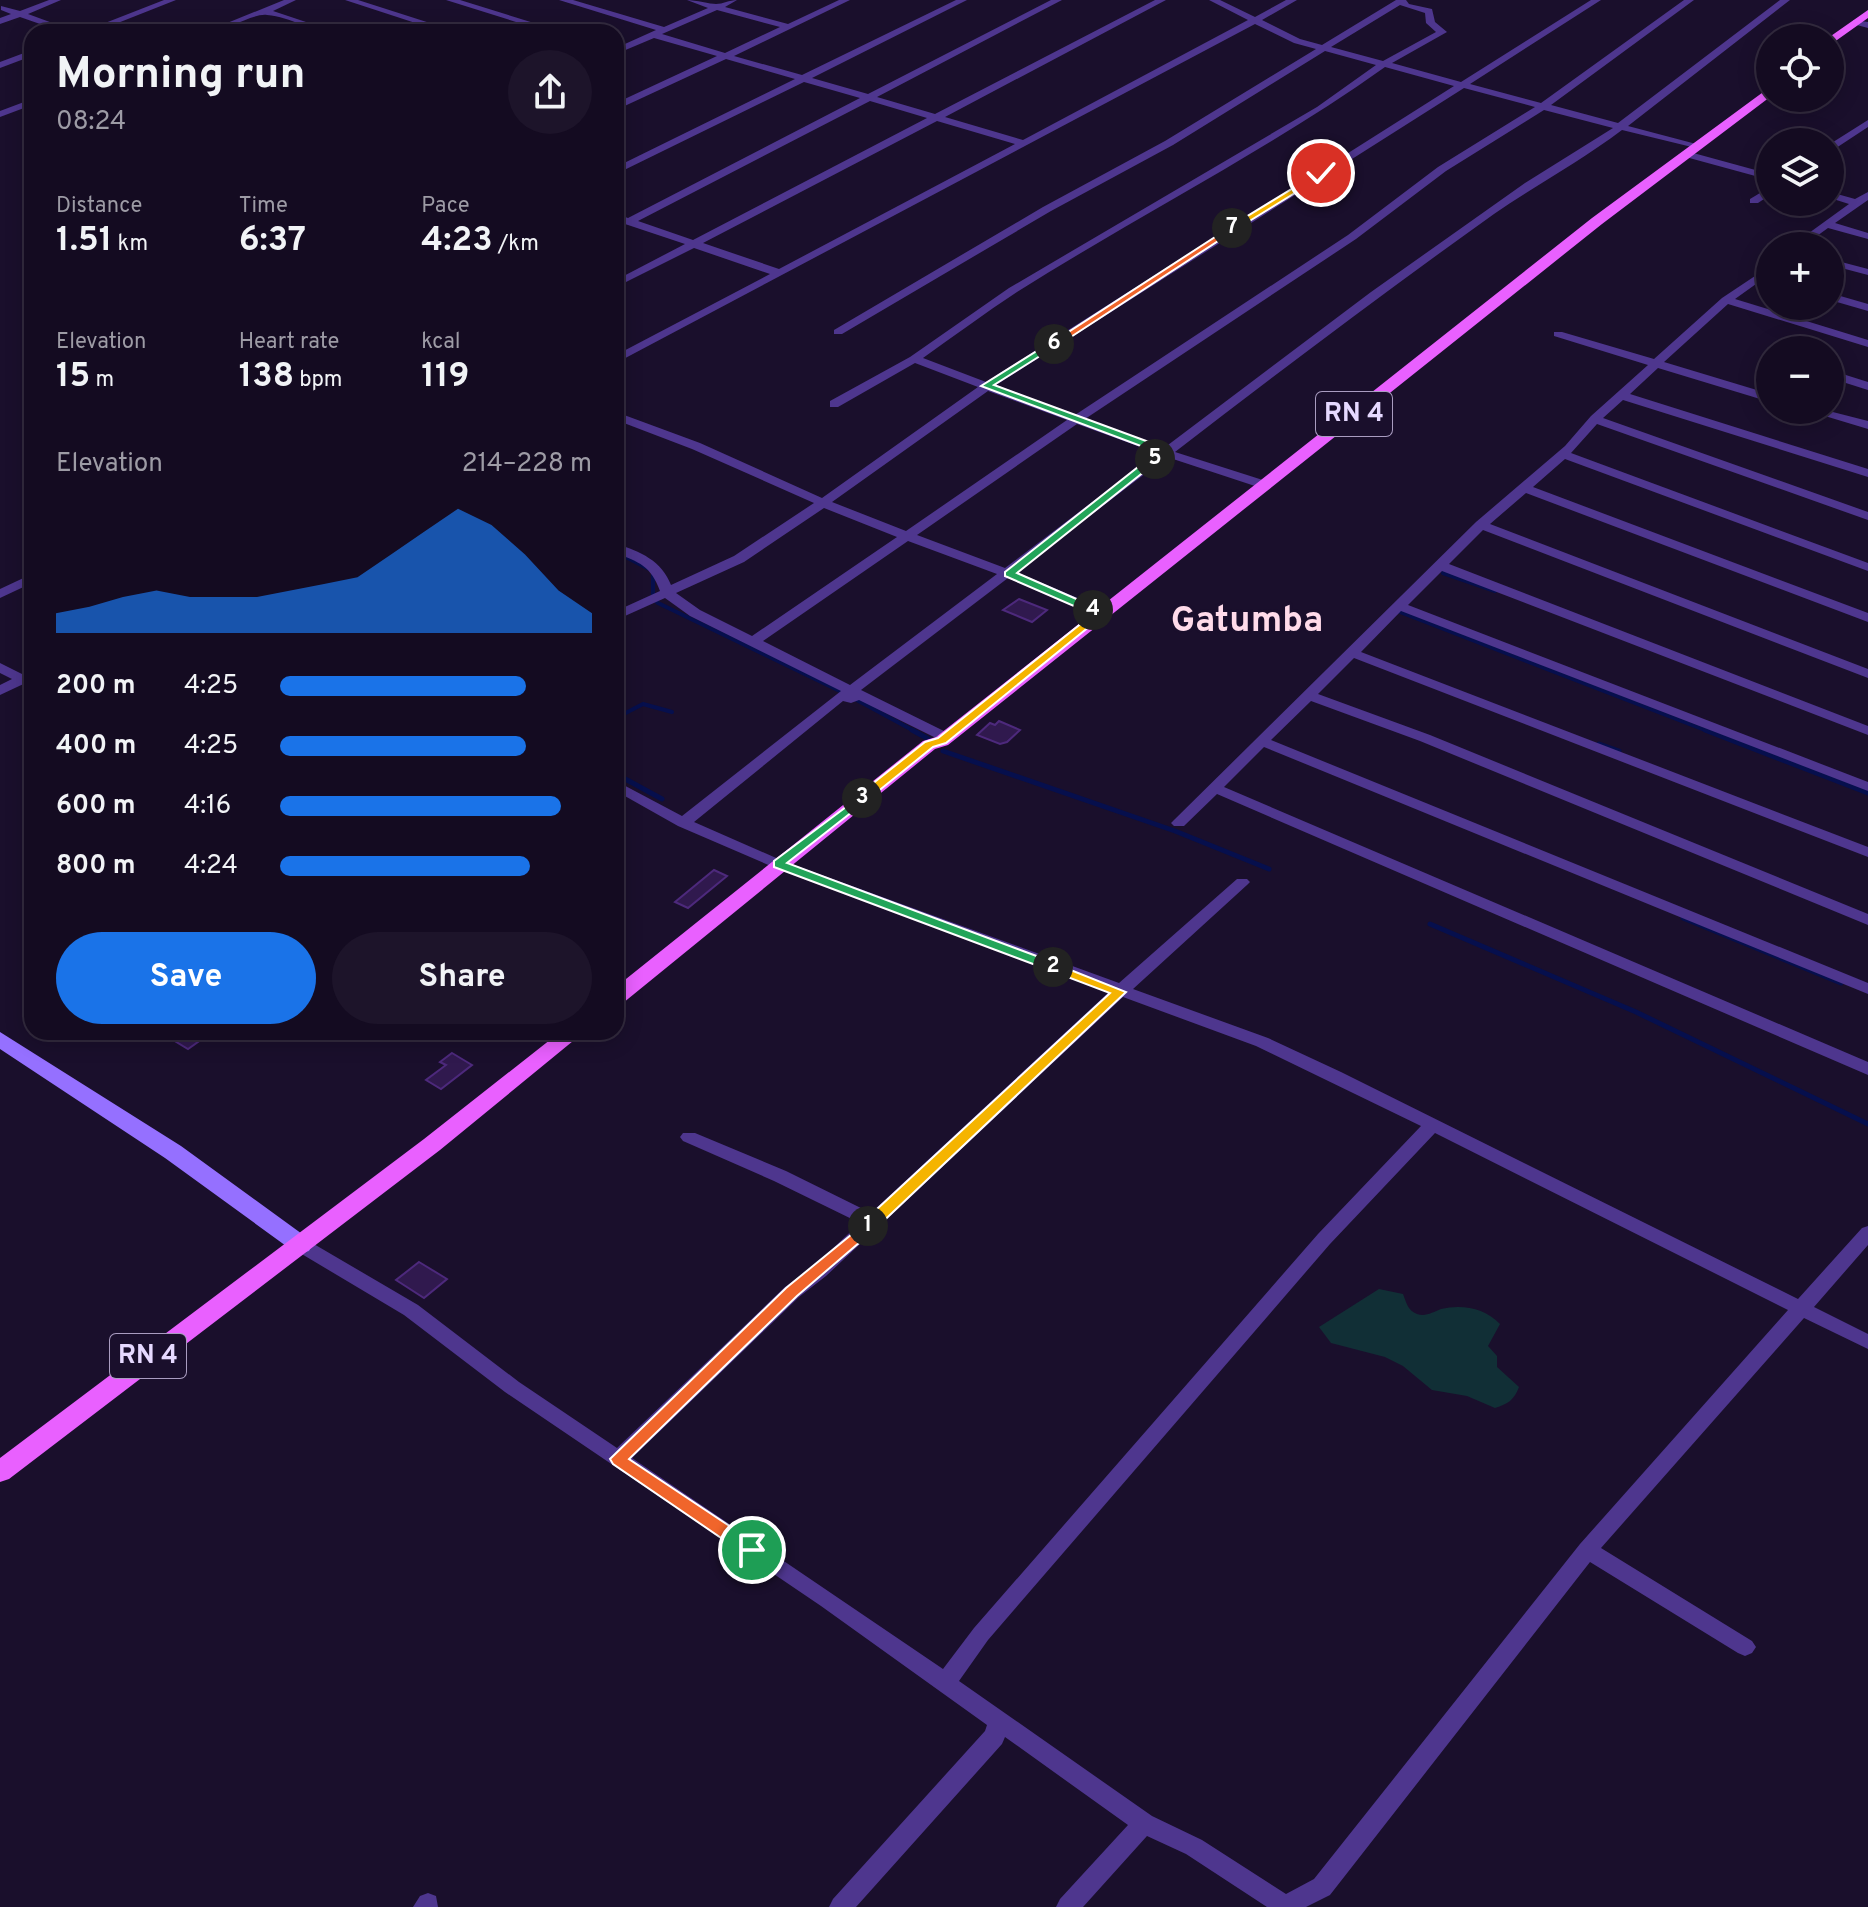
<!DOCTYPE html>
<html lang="en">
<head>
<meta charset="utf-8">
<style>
	:root { --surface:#140b21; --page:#1d142a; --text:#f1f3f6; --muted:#9d9ba5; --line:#332b3f; --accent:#1a73e8 }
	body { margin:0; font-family:Overpass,sans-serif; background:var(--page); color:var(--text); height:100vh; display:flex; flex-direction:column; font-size:30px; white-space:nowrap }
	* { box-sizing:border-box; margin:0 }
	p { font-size:26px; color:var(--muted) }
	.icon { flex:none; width:44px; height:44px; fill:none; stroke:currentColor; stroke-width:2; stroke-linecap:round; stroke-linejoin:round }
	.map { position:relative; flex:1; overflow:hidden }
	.side { position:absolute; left:24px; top:24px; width:600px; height:1016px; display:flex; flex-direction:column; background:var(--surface); border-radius:24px; box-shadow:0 4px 20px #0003,0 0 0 2px var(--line) }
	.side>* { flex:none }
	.buttons { position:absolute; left:1756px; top:24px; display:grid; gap:16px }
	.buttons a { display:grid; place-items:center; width:88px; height:88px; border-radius:50%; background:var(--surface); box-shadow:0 4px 20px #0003,0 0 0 2px var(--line); font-size:40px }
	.pin { position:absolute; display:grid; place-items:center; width:68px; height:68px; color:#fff; margin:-34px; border:4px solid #fff; border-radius:50%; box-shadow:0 2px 8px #0007 }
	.km { position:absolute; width:40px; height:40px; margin:-20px; border-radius:50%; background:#222; color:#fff; font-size:22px; line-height:40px; text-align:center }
	.round { display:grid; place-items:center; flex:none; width:84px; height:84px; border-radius:42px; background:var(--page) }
	.summary { display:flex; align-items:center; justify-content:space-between; height:136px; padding:0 32px }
	h1 { font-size:44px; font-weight:700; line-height:60px }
	.metrics { display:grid; grid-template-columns:repeat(3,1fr); gap:12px; height:136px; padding:8px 32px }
	.metrics div { display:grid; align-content:center }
	.metrics b { font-size:34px; font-weight:700 }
	.metrics small { font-size:22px; font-weight:400 }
	.metrics p { font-size:22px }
	.chart { height:224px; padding:16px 32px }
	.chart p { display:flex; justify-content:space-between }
	.chart svg { width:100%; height:144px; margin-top:8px; fill:var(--accent); opacity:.7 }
	.primary-button { display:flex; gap:16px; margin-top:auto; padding:16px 32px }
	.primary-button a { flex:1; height:92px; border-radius:48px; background:var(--accent); color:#fff; font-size:32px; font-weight:700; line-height:92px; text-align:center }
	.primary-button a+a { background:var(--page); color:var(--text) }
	ul { padding:0 32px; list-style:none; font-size:26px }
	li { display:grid; grid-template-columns:128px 96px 1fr; align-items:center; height:60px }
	li i { height:20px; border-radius:10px; background:var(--accent) }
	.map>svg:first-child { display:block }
	.green { fill:#112f36 }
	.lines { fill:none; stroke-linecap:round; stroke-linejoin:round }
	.stream-far1 { stroke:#060f4d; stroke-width:4 }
	.stream { stroke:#060f4d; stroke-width:5 }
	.building { fill:#30194e; stroke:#4d297c; stroke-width:2 }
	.minor { fill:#4e368e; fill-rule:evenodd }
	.secondary { fill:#9570ff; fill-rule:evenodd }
	.primary { fill:#e960ff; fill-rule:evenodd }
	.split-1 { fill:#f0652b; stroke:#fff; stroke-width:2 }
	.split-2 { fill:#f5b400; stroke:#fff; stroke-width:2 }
	.split-3 { fill:#22a559; stroke:#fff; stroke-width:2 }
	.split-4 { fill:#f5b400; stroke:#fff; stroke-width:2 }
	.split-5 { fill:#22a559; stroke:#fff; stroke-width:2 }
	.split-6 { fill:#22a559; stroke:#fff; stroke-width:2 }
	.split-7 { fill:#f0652b; stroke:#fff; stroke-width:2 }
	.split-8 { fill:#f5b400; stroke:#fff; stroke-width:2 }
	.labels { text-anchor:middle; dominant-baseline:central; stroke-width:6; stroke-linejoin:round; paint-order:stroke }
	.shield { fill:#1a0f2c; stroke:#a99cc0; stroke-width:2 }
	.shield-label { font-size:26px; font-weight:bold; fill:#e6d9ff }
	.district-label { font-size:36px; font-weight:bold; fill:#ffdbea; stroke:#1a0f2c }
</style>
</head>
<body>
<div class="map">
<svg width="1868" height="1907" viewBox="0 0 1868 1907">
	<rect width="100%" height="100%" fill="#1a0f2c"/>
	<path class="green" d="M 1379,1289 L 1403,1294 C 1406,1302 1408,1311 1417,1314 C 1426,1317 1433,1312 1441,1309 C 1462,1304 1485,1308 1500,1324 L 1488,1346 L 1497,1356 L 1497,1367 L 1519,1387 C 1514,1400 1508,1404 1495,1408 L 1467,1396 L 1432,1390 L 1403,1366 L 1385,1357 L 1331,1343 L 1319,1327 Z"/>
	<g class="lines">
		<path class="stream-far1" d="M 616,552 L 653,571 L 653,598 L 658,603 L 846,694
			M 1443,573 L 1495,591
			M 1400,612 L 1710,732
			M 855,699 L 916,732
			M 616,718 L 643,704 L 672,712"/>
		<path class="stream" d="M 912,730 L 934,742
			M 1705,730 L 1868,793
			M 1599,744 L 1619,751
			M 943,751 L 1175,831 L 1269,869
			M 616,774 L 662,799
			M 1683,918 L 1841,983
			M 1430,924 L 1636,1012 L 1868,1124"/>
	</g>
	<path class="building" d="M 1019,599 L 1047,610 L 1032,622 L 1003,610 Z
		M 999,721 L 1020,730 L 1007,742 L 1000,744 L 977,735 L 990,723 L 995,725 Z
		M 714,870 L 727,876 L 688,908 L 675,902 Z
		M 160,1032 L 212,1032 L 188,1049 Z
		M 452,1053 L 472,1065 L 441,1089 L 426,1080 L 446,1065 L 440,1062 Z
		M 419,1262 L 447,1279 L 424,1298 L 396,1280 Z"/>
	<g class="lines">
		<path class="minor" d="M 49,0 L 61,0 L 28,14 L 77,32 L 63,32 L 20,17 L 0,24 L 0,18 L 11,14 L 1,10 L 1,6 L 20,11 Z
			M 164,0 L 176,0 L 95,32 L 82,32 Z
			M 284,0 L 296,0 L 273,11 L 336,32 C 311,32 291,17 267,15 C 252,13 226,32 205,32 Z
			M 345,0 L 358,0 L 458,32 L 443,32 Z
			M 446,0 L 460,0 L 563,32 L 548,32 Z
			M 559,0 L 573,0 L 664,27 L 708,8 L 687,0 C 696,0 710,4 716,4 C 723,4 729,0 737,0 L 725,7 L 788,24 L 839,0 L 850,0 L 734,56 L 802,75 L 956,0 L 967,0 L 812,78 L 868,94 L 1051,0 L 1062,0 L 877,97 L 935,114 L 1155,0 L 1166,0 L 945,117 L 1023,140 L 1248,20 L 1209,0 L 1220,0 L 1255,17 L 1286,0 L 1297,0 L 1262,20 L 1300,39 L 1322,45 L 1396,0 L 1406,0 L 1409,4 L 1432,9 L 1435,22 L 1447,32 L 1392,63 L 1461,82 L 1591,0 L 1601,0 L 1470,84 L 1541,103 L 1684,0 L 1694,0 L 1551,105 L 1618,123 L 1780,0 L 1790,0 L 1628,126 L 1700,145 L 1700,149 L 1622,130 C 1581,161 1536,185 1494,214 C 1386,291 1280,371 1175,452 L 1269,482 L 1269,488 L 1261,488 L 1167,457 L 1016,572 L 1106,610 L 1106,616 L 1096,616 L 1008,578 L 861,690 L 950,734 L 952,737 L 950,740 L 940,740 L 859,700 L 851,703 L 843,701 L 694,822 L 783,861 L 1119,983 L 1237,879 L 1247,879 L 1250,882 L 1247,885 L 1133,989 L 1268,1038 L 1341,1072 L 1798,1299 L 1862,1228 L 1868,1226 L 1868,1245 L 1814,1307 L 1868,1334 L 1868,1349 L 1804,1318 L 1601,1548 L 1752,1641 L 1756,1647 L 1752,1653 L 1745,1656 L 1738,1653 L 1590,1562 L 1330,1895 L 1306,1907 L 1267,1907 L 1186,1854 L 1147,1836 L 1083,1907 L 1056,1907 L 1060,1899 L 1128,1825 L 1005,1737 L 1002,1744 L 856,1907 L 829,1907 L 833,1899 L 985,1731 L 987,1725 L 821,1606 L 505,1392 L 404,1315 L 295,1250 L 292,1245 L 295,1240 L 307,1240 L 418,1305 L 519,1382 L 617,1448 L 785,1287 L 814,1266 L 860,1223 L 774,1181 L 683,1141 L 680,1137 L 683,1133 L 695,1133 L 786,1171 L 871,1213 L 1109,992 L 773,867 L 678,826 L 616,791 L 616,781 L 682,816 L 841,691 L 690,616 L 665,598 L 616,620 L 616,611 L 660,591 C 651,566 639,562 616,553 L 616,544 C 640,551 662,561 671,585 L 734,556 L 814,503 L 692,449 L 616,420 L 616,412 L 700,443 L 822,498 L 978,387 L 915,363 L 838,407 L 830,407 L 830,401 L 910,357 L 1009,288 L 1317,107 L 1376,65 L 1325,51 L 1173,145 L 1051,211 L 842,334 L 834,334 L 834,330 L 1043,207 L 1165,141 L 1316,49 L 1294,43 L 1255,24 L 616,363 L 616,355 L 770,274 L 694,248 L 616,287 L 616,280 L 685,244 L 616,221 L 616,214 L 628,218 L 860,98 L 804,82 L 616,174 L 616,167 L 795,79 L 726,59 L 616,110 L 616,103 L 717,56 L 654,38 L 616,54 L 616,48 L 656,30 ZM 1400,5 L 1425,13 L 1426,23 L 1436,32 L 1383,61 L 1331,47 ZM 717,10 L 780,27 L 725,53 L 662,34 ZM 1385,67 L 1454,86 L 986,382 L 923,358 C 954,336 985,313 1017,292 C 1139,215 1267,151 1385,67 ZM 1464,88 L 1535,107 L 1438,167 L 1348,235 L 1075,415 L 996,385 ZM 870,101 L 927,118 L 693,240 L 638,221 ZM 1544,110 L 1613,128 L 1525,183 L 1371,292 L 1164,448 L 1085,419 L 1356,239 L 1446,171 ZM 937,121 L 1015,144 L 779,269 L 703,243 ZM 988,391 L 1067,420 L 906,531 L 832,502 ZM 1077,424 L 1157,453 L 1005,568 L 917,535 ZM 824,508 L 897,537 L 752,636 L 700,610 L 676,593 L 744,562 ZM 908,541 L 997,574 L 850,685 L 763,641 ZM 1123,997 L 1256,1046 L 1421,1126 L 1318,1234 L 974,1628 L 943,1669 L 632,1458 L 799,1297 L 826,1276 ZM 1435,1133 L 1788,1310 L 1580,1544 L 1314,1879 L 1286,1894 L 1202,1840 L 1152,1816 L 959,1681 L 988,1640 L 1330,1244 Z
			M 1853,20 L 1868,22 L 1868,28 L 1853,24 Z
			M 32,50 L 32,56 L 0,68 L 0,62 Z
			M 32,99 L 32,105 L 0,117 L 0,111 Z
			M 1868,120 L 1868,127 L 1830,152 L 1830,144 Z
			M 1686,151 L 1770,174 L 1770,180 L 1682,156 L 1681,154 Z
			M 1770,187 L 1770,195 L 1758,203 L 1750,203 L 1750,199 Z
			M 1830,192 L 1855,199 L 1868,192 L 1868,200 L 1835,223 L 1868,233 L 1868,239 L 1828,228 L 1803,246 L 1791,246 L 1849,204 L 1830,198 Z
			M 1830,259 L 1868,269 L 1868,275 L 1830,265 Z
			M 1770,266 L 1770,274 L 1735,299 L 1868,340 L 1868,347 L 1728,304 L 1664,362 L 1770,394 L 1770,402 L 1658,368 L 1630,394 L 1868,469 L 1868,477 L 1623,400 L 1603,418 L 1868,512 L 1868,520 L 1597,424 L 1571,453 L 1868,563 L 1868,571 L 1565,459 L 1533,487 L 1868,613 L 1868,622 L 1526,493 L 1490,524 L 1868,669 L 1868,678 L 1483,530 L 1449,564 L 1868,726 L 1868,735 L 1442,571 L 1408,605 L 1868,782 L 1868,791 L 1401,611 L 1361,652 L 1868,847 L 1868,857 L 1354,658 L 1318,694 L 1430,735 L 1868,914 L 1868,925 L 1420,741 L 1311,701 L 1271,740 L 1868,983 L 1868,994 L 1264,747 L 1224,787 L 1868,1062 L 1868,1075 L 1217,794 L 1184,826 L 1174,826 L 1171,823 L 1174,820 L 1476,522 L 1565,446 L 1591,416 L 1648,365 L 1554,336 L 1554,332 L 1562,332 L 1654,359 L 1722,298 Z
			M 1830,293 L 1868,304 L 1868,311 L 1830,300 Z
			M 1830,370 L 1868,382 L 1868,390 L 1830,378 Z
			M 1805,410 L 1825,410 L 1868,421 L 1868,429 Z
			M 32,574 L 32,583 L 0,598 L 0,589 Z
			M 0,663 L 22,674 L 32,670 L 32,680 L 0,695 L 0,685 L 12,679 L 0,673 Z
			M 428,1893 L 436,1896 L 438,1907 L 413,1907 L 420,1896 Z"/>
		<path class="secondary" d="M 0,1032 L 181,1146 L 309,1239 L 312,1245 L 309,1251 L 301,1253 L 293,1251 L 165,1158 L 0,1049 Z"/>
		<path class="primary" d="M 1868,10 L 1868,18 L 1830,45 L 1828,38 Z
			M 1770,87 L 1770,97 L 1602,224 L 948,745 L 935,749 L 623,1003 L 616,1005 L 616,987 L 923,741 L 936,737 L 1592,218 Z
			M 560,1032 L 584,1032 L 440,1150 L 9,1479 L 0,1482 L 0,1458 L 424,1139 Z"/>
	</g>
	<path class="split-1" d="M 868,1221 L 876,1226 L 874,1230 L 797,1296 L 629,1459 L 758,1545 L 760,1550 L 758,1555 L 746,1555 L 613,1464 L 610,1459 L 786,1288 Z"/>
	<path class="split-2" d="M 1053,963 L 1126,992 L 874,1230 L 863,1230 L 863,1222 L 1110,993 L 1049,970 L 1047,967 Z"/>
	<path class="split-3" d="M 862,795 L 868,798 L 866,801 L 787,863 L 1058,964 L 1058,970 L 1049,970 L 774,867 L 774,861 Z"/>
	<path class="split-4" d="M 1093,607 L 1106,613 L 946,743 L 933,747 L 866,801 L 857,801 L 857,796 L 925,742 L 938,738 L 1093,614 L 1088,610 Z"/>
	<path class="split-5" d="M 1152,456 L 1160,459 L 1017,573 L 1097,608 L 1097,613 L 1090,613 L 1005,576 L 1005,572 Z"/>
	<path class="split-6" d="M 1051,342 L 1059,344 L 994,385 L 1168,449 L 1168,454 L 1159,461 L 1152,461 L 1157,452 L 981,386 Z"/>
	<path class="split-7" d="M 1232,226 L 1235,230 L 1057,346 L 1050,344 Z"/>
	<path class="split-8" d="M 1321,171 L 1324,175 L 1235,230 L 1228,228 Z"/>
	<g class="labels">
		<g class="shield">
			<rect x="1316" y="392" width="76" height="44" rx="6"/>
			<rect x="110" y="1334" width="76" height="44" rx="6"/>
		</g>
		<g class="shield-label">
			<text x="1354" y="414">RN 4</text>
			<text x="148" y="1356">RN 4</text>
		</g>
		<g class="district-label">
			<text x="1247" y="622">Gatumba</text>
		</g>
	</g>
</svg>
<div class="buttons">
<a><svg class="icon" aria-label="locate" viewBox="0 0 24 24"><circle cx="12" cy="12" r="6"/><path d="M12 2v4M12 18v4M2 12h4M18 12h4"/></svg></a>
<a><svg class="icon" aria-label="layers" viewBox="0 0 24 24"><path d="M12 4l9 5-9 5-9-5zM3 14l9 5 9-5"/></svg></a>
<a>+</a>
<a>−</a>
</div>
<div class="pin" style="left:752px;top:1550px;background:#1e9e55"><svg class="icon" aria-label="arrive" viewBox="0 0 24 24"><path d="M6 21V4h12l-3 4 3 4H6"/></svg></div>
<div class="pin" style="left:1321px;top:173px;background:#d93025"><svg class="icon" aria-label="check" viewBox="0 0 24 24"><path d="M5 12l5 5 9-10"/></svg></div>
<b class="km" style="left:868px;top:1226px">1</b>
<b class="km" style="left:1053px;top:967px">2</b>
<b class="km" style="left:862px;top:798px">3</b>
<b class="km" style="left:1093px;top:610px">4</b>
<b class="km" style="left:1155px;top:459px">5</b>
<b class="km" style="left:1054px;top:344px">6</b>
<b class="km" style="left:1232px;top:228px">7</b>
<section class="side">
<div class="summary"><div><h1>Morning run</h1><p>08:24</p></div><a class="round"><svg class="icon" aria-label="share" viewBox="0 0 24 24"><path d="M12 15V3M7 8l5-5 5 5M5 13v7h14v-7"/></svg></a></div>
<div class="metrics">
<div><p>Distance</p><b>1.51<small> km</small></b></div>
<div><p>Time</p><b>6:37</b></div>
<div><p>Pace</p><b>4:23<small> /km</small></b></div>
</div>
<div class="metrics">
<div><p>Elevation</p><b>15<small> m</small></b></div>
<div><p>Heart rate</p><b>138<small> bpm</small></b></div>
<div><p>kcal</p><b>119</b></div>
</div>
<div class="chart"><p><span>Elevation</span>214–228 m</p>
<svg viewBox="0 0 160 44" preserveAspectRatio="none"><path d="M0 44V38L10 36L20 33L30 31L40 33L50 33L60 33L70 31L80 29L90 27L100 20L110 13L120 6L130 11L140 20L150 31L160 38V44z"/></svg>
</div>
<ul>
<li><b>200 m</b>4:25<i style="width:79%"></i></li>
<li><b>400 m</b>4:25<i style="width:79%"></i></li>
<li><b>600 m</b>4:16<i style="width:90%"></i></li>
<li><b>800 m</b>4:24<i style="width:80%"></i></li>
</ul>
<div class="primary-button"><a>Save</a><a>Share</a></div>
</section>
</div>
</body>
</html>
